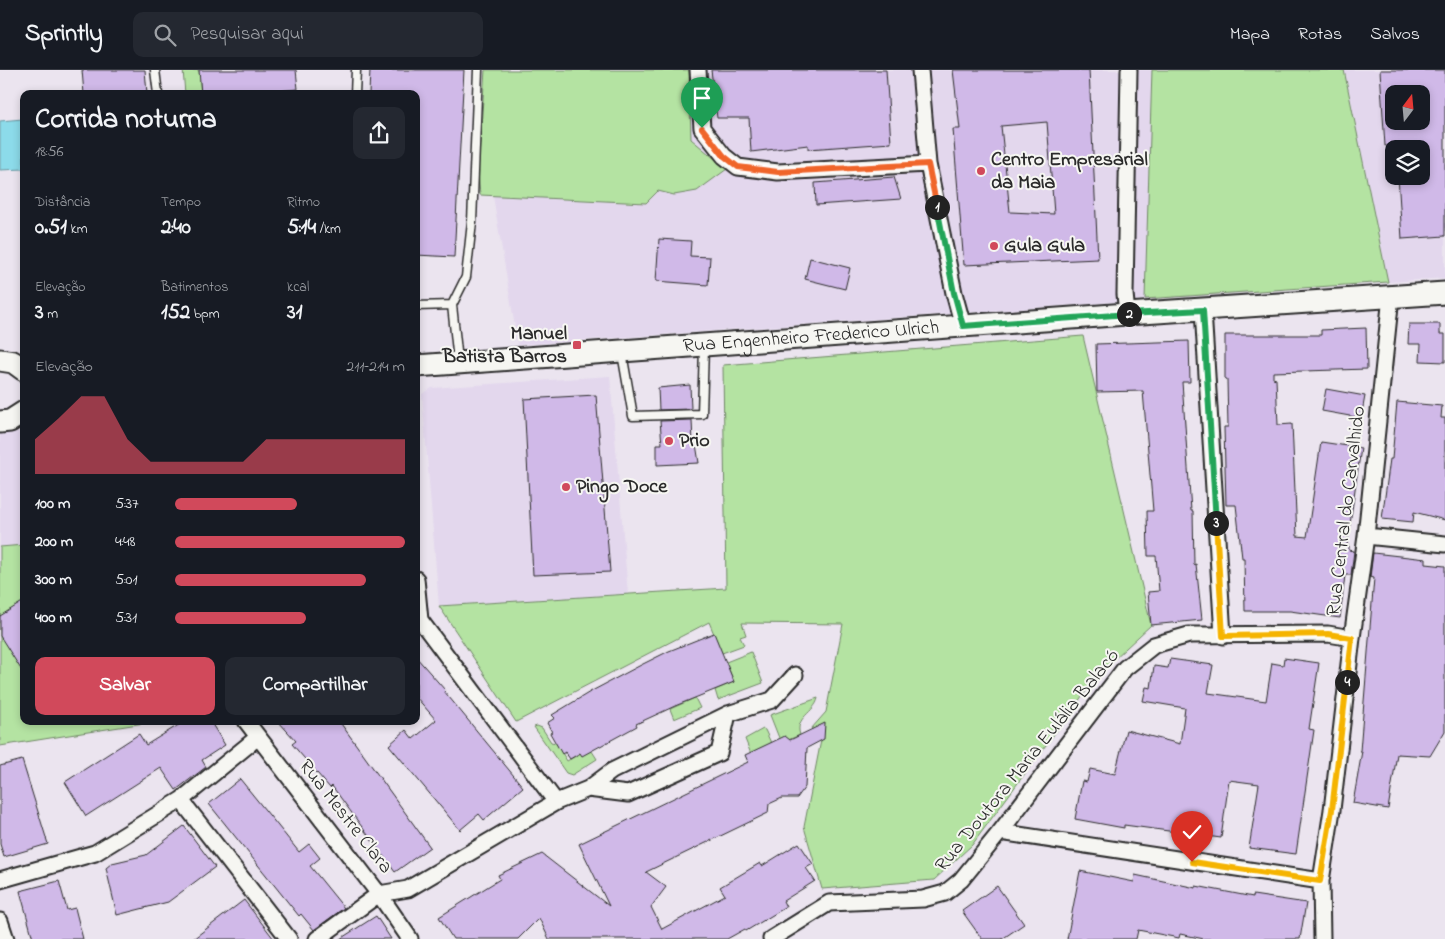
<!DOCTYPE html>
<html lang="pt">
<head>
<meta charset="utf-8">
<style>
	:root { --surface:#171b24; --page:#242831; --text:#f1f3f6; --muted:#9ea1a6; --line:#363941; --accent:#d1495b }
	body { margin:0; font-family:"Indie Flower",sans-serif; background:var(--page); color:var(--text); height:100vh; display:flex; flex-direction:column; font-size:19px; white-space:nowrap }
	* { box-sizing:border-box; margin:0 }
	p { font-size:16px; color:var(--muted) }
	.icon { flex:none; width:28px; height:28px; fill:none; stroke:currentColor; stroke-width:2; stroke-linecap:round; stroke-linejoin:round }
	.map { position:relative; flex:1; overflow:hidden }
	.details { position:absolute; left:20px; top:20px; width:400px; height:635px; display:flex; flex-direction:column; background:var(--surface); border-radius:10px; box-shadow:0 2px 8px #0003 }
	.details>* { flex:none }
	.needle { width:32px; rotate:16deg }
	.fabs { position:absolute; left:1385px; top:15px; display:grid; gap:10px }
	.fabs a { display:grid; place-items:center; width:45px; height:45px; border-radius:10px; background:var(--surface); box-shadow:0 2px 8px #0003; font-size:25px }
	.pin { position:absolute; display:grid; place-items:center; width:42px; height:42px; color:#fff; margin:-51px -21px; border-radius:50% 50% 50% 0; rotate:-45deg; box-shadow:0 0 5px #0007 }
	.pin .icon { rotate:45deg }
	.km { position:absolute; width:25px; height:25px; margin:-12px; border-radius:50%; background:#222; color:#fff; font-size:14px; line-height:25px; text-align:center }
	.round { display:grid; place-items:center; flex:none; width:52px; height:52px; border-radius:10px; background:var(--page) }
	.head { display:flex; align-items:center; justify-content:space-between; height:85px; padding:0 15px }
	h1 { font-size:28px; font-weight:800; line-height:38px }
	.stats { display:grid; grid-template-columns:repeat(3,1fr); gap:8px; height:85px; padding:5px 15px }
	.stats div { display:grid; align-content:center }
	.stats b { font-size:21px; font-weight:800 }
	.stats small { font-size:14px; font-weight:400 }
	.stats p { font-size:14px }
	.chart { height:140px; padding:10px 15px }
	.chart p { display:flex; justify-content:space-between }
	.chart svg { width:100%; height:90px; margin-top:5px; fill:var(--accent); opacity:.7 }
	.action { display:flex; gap:10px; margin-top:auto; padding:10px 15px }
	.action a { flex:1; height:58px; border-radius:10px; background:var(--accent); color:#fff; font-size:20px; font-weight:800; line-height:58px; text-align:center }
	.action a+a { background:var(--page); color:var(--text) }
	ul { padding:0 15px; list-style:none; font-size:16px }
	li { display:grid; grid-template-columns:80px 60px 1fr; align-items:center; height:38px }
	li i { height:12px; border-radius:6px; background:var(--accent) }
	header { display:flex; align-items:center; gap:30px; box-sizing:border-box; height:70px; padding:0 25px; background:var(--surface); border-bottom:1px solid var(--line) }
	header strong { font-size:24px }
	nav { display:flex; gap:28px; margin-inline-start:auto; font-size:18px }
	.search { width:350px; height:45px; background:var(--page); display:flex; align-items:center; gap:12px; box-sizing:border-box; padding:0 18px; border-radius:10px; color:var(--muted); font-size:19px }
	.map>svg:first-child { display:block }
	.built { fill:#e3d7ed; fill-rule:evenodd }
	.green { fill:#b4e3a2; stroke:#708766 }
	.water { fill:#8cdbea; stroke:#65959e }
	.building { fill:#d0b9e8; stroke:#2b2b2b; fill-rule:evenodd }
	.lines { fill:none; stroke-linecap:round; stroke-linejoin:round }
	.service-casing { stroke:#2b2b2b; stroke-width:11 }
	.minor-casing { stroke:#2b2b2b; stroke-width:19 }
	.secondary-casing { stroke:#2b2b2b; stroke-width:25 }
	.service { stroke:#f6f6f2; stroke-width:8 }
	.minor { stroke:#f6f6f2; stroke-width:15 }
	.secondary { stroke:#f6f6f2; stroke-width:21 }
	.split-1-casing { stroke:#fff; stroke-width:10 }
	.split-2-casing { stroke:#fff; stroke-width:10 }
	.split-3-casing { stroke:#fff; stroke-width:10 }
	.split-4-casing { stroke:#fff; stroke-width:10 }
	.split-5-casing { stroke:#fff; stroke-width:10 }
	.split-1 { stroke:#f0652b; stroke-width:6 }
	.split-2 { stroke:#22a559; stroke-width:6 }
	.split-3 { stroke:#22a559; stroke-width:6 }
	.split-4 { stroke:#f5b400; stroke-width:6 }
	.split-5 { stroke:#f5b400; stroke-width:6 }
	.poi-dot { fill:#d1495b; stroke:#f6f6f2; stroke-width:2 }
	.labels { text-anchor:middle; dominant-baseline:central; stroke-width:4; stroke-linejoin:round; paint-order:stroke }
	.poi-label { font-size:20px; font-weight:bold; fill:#2b2b2b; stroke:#f6f6f2; text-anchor:start }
	.street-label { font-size:20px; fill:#2b2b2b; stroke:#f6f6f2 }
</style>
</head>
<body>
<header>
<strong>Sprintly</strong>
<div class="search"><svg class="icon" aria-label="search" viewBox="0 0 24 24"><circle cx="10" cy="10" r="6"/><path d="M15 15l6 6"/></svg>Pesquisar aqui</div>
<nav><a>Mapa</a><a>Rotas</a><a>Salvos</a></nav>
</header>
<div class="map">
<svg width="1445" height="869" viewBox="0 0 1445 869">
	<rect width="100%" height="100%" fill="#ebe4ef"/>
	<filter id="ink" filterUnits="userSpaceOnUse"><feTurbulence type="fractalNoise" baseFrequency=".02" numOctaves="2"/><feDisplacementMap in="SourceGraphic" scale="10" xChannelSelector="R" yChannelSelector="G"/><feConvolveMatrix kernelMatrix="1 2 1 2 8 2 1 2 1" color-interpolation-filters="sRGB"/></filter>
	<g filter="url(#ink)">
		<path class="built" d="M 496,0 L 1445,0 L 1445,208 L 518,275 L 492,120 ZM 1394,24 L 1421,24 L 1421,51 L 1394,51 ZM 1394,79 L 1421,79 L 1421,106 L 1394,106 Z
			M 610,306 L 628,524 L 439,536 L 422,324 L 432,318 Z
			M 0,359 L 13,360 L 24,364 L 24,477 L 0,480 Z"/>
		<path class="green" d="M 183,0 L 199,0 L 201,24 L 185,24 Z
			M 485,0 L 689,0 L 691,69 L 727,99 L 697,121 L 674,125 L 658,121 L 646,133 L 480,125 L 478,102 Z
			M 1152,0 L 1344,0 L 1388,212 L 1145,229 Z
			M 1083,266 L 1151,555 L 1100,602 L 972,775 L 934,810 L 822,819 L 804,757 L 824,655 L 812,660 L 811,659 L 826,642 L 843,554 L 742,553 L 746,565 L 740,567 L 744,575 L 722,583 L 709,552 L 516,652 L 439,536 L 726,518 L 723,295 Z
			M 24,475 L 24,651 L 157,651 L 0,676 L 0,477 Z
			M 751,582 L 763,613 L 718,630 L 715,620 L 734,612 L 726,592 Z
			M 695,628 L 700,638 L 674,649 L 670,639 Z
			M 818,628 C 815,643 794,647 800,665 L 781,673 L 770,645 Z
			M 537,656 L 542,658 L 551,672 L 556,673 L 567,691 L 590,678 L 597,689 L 572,705 L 566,703 L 534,657 Z
			M 763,659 L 765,660 L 772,675 L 751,684 L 745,669 Z"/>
		<path class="water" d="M 23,49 L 24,99 L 0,100 L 0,51 Z"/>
		<path class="building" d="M 82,0 L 145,0 L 147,24 L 84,24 Z
			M 199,0 L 296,0 L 298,19 L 246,24 L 201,24 Z
			M 370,0 L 464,0 L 454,187 L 416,185 L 416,24 L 369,24 Z
			M 711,0 L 886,0 L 891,73 L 808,79 L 808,75 L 751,82 L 749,48 L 717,48 Z
			M 953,0 L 1089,0 L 1098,189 L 964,195 L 953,59 L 960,59 ZM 1047,52 L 1054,144 L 1010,142 L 1001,56 Z
			M 1380,0 L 1445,0 L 1445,166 L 1402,169 L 1398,106 L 1421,106 L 1421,79 L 1396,79 L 1396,75 L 1385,76 ZM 1394,24 L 1421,24 L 1421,51 L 1394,51 Z
			M 894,107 L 901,129 L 816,135 L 815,113 Z
			M 659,169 L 691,171 L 690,186 L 710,187 L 708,215 L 656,211 Z
			M 810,188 L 850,198 L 845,219 L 805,209 Z
			M 1409,254 L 1440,254 L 1440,264 L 1445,264 L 1445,292 L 1420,291 L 1421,274 L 1408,274 Z
			M 1366,258 L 1367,299 L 1273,302 L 1273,308 L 1276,309 L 1278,355 L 1292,354 L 1297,466 L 1307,467 L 1321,372 L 1361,378 L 1347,475 L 1349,476 L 1349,480 L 1354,481 L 1351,505 L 1345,505 L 1340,548 L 1290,541 L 1245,541 L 1244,488 L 1242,488 L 1236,435 L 1226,435 L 1224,357 L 1228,357 L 1227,309 L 1225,309 L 1225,265 L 1321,265 L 1321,260 Z
			M 1189,271 L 1190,312 L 1182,312 L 1191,441 L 1193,441 L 1194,495 L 1196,494 L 1202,550 L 1151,555 L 1148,522 L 1159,521 L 1156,486 L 1148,486 L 1147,441 L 1153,441 L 1143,321 L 1097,322 L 1096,274 Z
			M 690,315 L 691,339 L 659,340 L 658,318 Z
			M 1326,319 L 1365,326 L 1361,348 L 1322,341 Z
			M 596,325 L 610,502 L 533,505 L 524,329 Z
			M 1397,332 L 1442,336 L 1441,348 L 1445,348 L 1445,450 L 1414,442 L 1413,452 L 1382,449 L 1390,389 L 1392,389 Z
			M 692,350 L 693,374 L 696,374 L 699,393 L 657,395 L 657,374 L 662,374 L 660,351 Z
			M 1373,483 L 1426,489 L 1426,494 L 1445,496 L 1445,661 L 1430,686 L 1397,684 L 1388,739 L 1353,733 L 1362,681 L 1360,681 L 1374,508 L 1370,507 Z
			M 24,531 L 24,604 L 0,566 L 0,546 Z
			M 714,563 L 734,612 L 675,636 L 636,654 L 637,656 L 582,686 L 580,683 L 570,689 L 565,682 L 562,684 L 550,663 L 552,662 L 547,653 L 555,648 L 552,645 L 590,622 L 641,595 L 669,581 Z
			M 416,587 L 445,620 L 444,621 L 523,717 L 484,750 L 479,744 L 460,760 L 389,675 L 406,660 L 413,669 L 436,650 L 416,627 Z
			M 1284,588 L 1319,593 L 1309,659 L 1314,660 L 1296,784 L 1249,778 L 1259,714 L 1229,710 L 1221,768 L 1124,755 L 1124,758 L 1075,749 L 1082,711 L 1087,712 L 1090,699 L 1115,704 L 1126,660 L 1180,674 L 1185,638 L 1143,631 L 1146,617 L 1151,618 L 1154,596 L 1168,598 L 1170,589 L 1213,595 L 1208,623 L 1266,631 L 1272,593 L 1283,595 Z
			M 185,651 L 210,651 L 225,675 L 202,690 L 206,697 L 176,720 L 161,698 L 86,746 L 65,712 L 139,664 L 146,675 Z
			M 278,651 L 339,651 L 430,777 L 395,802 L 332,716 L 330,718 L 292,674 L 296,671 Z
			M 825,653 L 824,669 L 807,678 L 805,717 L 797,728 L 782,728 L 769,734 L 768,743 L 646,802 L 666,817 L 651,837 L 662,859 L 725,825 L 720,817 L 760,793 L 762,796 L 799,773 L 813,794 L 806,798 L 815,811 L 783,831 L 786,837 L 746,861 L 745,859 L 727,869 L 549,869 L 539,848 L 518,869 L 453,869 L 439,847 L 500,809 L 498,805 L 542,784 L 609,836 L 579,774 L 748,692 L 745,685 L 785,666 L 790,670 Z
			M 22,690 L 48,774 L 4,787 L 0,774 L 0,696 Z
			M 240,709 L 299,782 L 309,774 L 320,788 L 310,796 L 344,838 L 314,860 L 301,844 L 299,846 L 209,734 Z
			M 184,756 L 215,797 L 168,832 L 117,845 L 106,798 L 112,793 L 146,785 Z
			M 1080,801 L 1134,812 L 1135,805 L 1196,818 L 1196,816 L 1253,827 L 1253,825 L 1306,833 L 1300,869 L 1204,869 L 1180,864 L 1179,868 L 1138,860 L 1136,869 L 1067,869 Z
			M 59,811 L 67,840 L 75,838 L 83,869 L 33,869 L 20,821 Z
			M 997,816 L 1024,854 L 1002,869 L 982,869 L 962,841 Z
			M 244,830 L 274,869 L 193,869 Z
			M 376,846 L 391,869 L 340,869 Z"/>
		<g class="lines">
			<defs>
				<path id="service" d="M 155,0 L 158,24
					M 355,24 L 356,0
					M 416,236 L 452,235
					M 622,283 L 633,346 L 702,344 L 704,277
					M 458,291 L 452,235 L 466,207 L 472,152 L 478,0"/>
				<path id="minor" d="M 698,0 L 702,58 L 724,86 L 738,97 L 778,102 L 928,94
					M 920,0 L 928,94 L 954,223 L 963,256
					M 1203,240 L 1223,566
					M 1127,244 L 1125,224 L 1129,0
					M 1366,466 L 1445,474
					M 416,509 L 420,550 L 556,732
					M 246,651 L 379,824 L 410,869
					M 588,719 L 628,724 L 719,683 L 728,644
					M 181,730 L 289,869
					M 1000,762 L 1321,811
					M 0,810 L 95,783 L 181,730 L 258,667
					M 0,851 L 6,869
					M 317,869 L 379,824 L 408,819 L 556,732 L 588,719 L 612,701 L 728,644 L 772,630 L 795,605
					M 771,869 L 829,833 L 923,829 L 945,823 L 961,810 L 1000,762 L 1125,598 L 1154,575 L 1189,565 L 1328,564 L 1352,568
					M 1322,869 L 1321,811 L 1332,740 L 1352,568 L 1366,466 L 1391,226"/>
				<g id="secondary">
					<path d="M 0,290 L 13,292 L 24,300"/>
					<path id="s1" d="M 416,296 L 1127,244 L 1445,223"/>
					<path d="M 0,352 L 10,351 L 24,342"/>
				</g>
			</defs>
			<use href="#service" class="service-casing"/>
			<use href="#minor" class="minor-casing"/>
			<use href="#secondary" class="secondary-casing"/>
			<use href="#service" class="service"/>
			<use href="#minor" class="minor"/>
			<use href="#secondary" class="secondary"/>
		</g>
	</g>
	<g class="lines" filter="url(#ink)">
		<defs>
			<path id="split-1" d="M 702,58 L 724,86 L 738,97 L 778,102 L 928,94 L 937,137"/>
			<path id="split-2" d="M 937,137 L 954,223 L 963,256 L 1129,244"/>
			<path id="split-3" d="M 1129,244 L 1203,240 L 1216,453"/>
			<path id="split-4" d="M 1216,453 L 1223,566 L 1328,564 L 1352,568 L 1347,612"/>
			<path id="split-5" d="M 1192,792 L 1320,811 L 1332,740 L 1347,612"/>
		</defs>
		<use href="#split-1" class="split-1-casing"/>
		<use href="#split-2" class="split-2-casing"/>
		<use href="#split-3" class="split-3-casing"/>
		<use href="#split-4" class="split-4-casing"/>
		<use href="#split-5" class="split-5-casing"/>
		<use href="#split-1" class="split-1"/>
		<use href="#split-2" class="split-2"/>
		<use href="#split-3" class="split-3"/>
		<use href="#split-4" class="split-4"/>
		<use href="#split-5" class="split-5"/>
	</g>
	<g class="poi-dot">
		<circle cx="981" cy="101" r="5"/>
		<circle cx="994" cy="176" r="5"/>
		<rect x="572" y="270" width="10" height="10" rx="2.5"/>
		<circle cx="669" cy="371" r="5"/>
		<circle cx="566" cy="417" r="5"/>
	</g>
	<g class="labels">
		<g class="poi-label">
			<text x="991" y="90">Centro Empresarial<tspan x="991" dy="23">da Maia</tspan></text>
			<text x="1004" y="176">Gula Gula</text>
			<text x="567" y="264" text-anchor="end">Manuel<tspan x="567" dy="23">Batista Barros</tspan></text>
			<text x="679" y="371">Prio</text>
			<text x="576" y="417">Pingo Doce</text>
		</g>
		<g class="street-label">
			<text stroke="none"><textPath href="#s1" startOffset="396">Rua Engenheiro Frederico Ulrich</textPath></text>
			<text transform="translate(1347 441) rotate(-83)">Rua Central do Carvalhido</text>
			<text transform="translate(1028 691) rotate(-51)">Rua Doutora Maria Eulália Balacó</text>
			<text transform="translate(345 747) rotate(52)">Rua Mestre Clara</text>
		</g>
	</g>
</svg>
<div class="fabs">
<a><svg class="needle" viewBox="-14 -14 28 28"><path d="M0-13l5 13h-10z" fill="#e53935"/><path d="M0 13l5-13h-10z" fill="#9ea1a6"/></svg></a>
<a><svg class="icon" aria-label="layers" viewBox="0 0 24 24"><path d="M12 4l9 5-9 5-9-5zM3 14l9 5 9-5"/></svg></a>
</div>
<div class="pin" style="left:702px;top:58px;background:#1e9e55"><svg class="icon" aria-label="arrive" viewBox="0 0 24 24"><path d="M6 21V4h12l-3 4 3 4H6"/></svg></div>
<div class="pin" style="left:1192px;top:792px;background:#d93025"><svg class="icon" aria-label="check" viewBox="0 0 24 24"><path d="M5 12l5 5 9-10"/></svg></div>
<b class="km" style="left:937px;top:137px">1</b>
<b class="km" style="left:1129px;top:244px">2</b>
<b class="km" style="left:1216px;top:453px">3</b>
<b class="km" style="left:1347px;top:612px">4</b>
<section class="details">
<div class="head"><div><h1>Corrida noturna</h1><p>18:56</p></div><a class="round"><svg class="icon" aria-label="share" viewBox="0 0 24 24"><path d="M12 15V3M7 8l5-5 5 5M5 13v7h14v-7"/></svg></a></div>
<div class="stats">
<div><p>Distância</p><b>0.51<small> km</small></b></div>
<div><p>Tempo</p><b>2:40</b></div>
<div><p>Ritmo</p><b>5:14<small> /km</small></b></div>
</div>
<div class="stats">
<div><p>Elevação</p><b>3<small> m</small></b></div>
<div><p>Batimentos</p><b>152<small> bpm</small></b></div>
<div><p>kcal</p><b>31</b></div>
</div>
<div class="chart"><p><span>Elevação</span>211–214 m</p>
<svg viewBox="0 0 160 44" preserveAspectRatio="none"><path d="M0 44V27L10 17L20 6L30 6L40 27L50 38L60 38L70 38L80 38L90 38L100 27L110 27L120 27L130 27L140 27L150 27L160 27V44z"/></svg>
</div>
<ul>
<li><b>100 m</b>5:37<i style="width:53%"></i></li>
<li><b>200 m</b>4:48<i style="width:100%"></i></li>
<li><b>300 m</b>5:01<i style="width:83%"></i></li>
<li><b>400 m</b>5:31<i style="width:57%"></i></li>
</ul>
<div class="action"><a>Salvar</a><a>Compartilhar</a></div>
</section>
</div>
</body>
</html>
